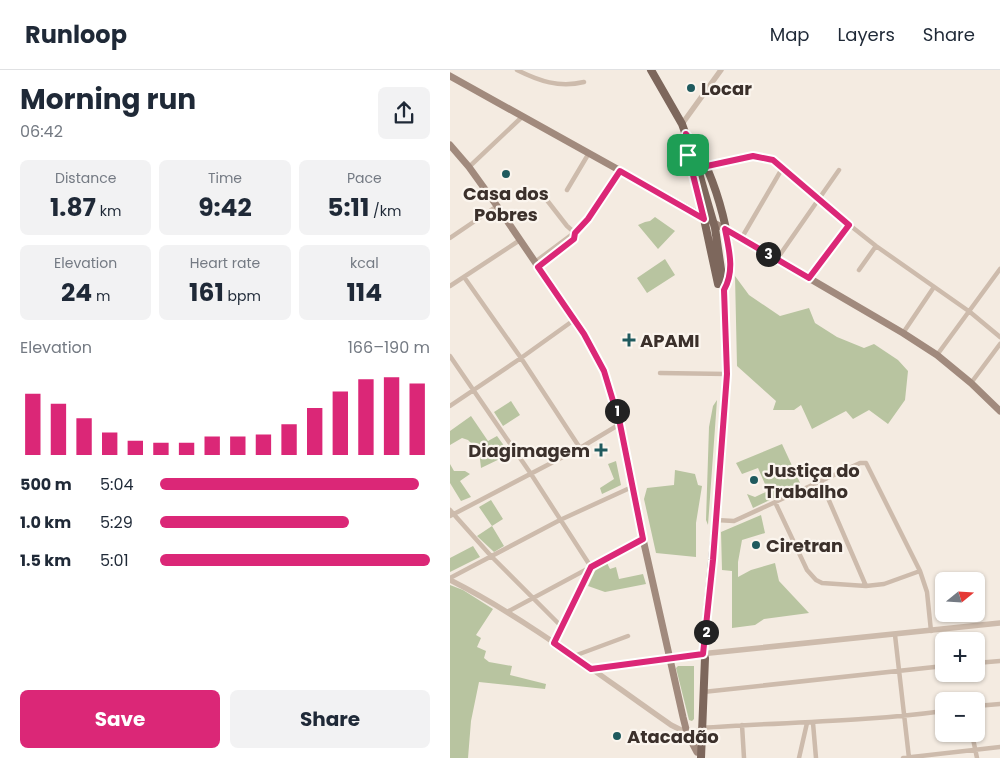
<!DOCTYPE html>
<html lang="en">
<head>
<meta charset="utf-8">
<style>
	:root { --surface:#fff; --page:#f2f2f3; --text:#1f2937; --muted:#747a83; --line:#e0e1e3; --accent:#db2777 }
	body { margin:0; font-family:Poppins,sans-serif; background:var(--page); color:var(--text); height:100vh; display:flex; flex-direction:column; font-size:19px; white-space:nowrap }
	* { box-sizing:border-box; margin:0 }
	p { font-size:16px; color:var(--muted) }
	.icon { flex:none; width:28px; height:28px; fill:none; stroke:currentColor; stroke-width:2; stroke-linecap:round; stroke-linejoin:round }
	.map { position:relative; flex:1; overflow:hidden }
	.panel { display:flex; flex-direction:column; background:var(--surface); width:450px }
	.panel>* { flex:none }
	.needle { width:32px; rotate:72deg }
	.buttons { position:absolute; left:485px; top:502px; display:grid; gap:10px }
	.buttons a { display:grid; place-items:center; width:50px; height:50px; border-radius:8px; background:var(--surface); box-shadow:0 1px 4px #0004; font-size:25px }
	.pin { position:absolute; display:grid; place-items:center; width:42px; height:42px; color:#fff; margin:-21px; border-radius:10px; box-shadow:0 2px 8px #0006 }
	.km { position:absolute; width:25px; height:25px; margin:-12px; border-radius:50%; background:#222; color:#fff; font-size:14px; line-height:25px; text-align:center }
	.round { display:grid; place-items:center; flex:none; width:52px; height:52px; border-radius:8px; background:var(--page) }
	.summary { display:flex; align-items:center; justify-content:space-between; height:85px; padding:0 20px }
	h1 { font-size:28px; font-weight:700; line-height:38px }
	.metrics { display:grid; grid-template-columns:repeat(3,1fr); gap:8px; height:85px; padding:5px 20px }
	.metrics div { display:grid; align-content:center; border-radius:8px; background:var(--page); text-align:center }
	.metrics b { font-size:25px; font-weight:700 }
	.metrics small { font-size:14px; font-weight:400 }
	.metrics p { font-size:14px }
	.chart { height:140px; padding:10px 20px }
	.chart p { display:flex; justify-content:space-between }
	.chart svg { width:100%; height:90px; margin-top:5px; stroke:var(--accent); stroke-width:6 }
	.cta { display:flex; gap:10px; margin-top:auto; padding:10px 20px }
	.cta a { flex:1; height:58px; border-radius:8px; background:var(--accent); color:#fff; font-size:20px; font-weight:700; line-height:58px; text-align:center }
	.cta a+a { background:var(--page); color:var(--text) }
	ul { padding:0 20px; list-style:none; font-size:16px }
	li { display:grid; grid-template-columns:80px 60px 1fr; align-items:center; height:38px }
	li i { height:12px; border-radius:6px; background:var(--accent) }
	header { display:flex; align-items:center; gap:30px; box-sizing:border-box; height:70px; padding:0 25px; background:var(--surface); border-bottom:1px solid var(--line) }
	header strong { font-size:24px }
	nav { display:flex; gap:28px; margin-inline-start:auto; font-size:18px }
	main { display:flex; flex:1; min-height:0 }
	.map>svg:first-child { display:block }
	.green { fill:#b8c4a0 }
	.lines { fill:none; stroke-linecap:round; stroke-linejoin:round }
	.minor { stroke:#cdbbac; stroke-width:4.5 }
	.tertiary { stroke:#cdbbac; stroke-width:5.5 }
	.secondary { stroke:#a18a7d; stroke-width:7 }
	.primary { stroke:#7d675c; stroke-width:8 }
	.route-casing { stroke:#fff; stroke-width:10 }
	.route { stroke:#db2777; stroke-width:6 }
	.poi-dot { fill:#1f5a5e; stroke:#fbf5ee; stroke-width:2 }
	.labels { text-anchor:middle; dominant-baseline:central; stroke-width:4.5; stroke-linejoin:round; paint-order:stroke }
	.poi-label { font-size:18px; font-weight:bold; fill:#3b302b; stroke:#fbf5ee; text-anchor:start }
</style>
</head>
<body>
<header>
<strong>Runloop</strong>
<nav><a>Map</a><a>Layers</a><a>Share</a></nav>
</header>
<main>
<section class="panel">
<div class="summary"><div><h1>Morning run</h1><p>06:42</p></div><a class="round"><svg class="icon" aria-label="share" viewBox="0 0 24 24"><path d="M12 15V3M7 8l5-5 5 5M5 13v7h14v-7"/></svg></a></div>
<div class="metrics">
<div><p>Distance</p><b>1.87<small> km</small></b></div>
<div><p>Time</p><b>9:42</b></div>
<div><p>Pace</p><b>5:11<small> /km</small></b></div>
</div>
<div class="metrics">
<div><p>Elevation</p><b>24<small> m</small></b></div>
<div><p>Heart rate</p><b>161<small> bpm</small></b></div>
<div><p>kcal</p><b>114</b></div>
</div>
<div class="chart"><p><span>Elevation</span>166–190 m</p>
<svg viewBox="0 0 160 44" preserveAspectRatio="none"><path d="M5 44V14M15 44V19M25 44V26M35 44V33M45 44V37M55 44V38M65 44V38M75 44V35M85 44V35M95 44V34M105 44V29M115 44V21M125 44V13M135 44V7M145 44V6M155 44V9"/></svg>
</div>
<ul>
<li><b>500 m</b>5:04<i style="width:96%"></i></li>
<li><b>1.0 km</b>5:29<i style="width:70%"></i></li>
<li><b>1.5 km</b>5:01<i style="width:100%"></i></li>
</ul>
<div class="cta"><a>Save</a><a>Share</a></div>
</section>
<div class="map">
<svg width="550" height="688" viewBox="0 0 550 688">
	<rect width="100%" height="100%" fill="#f4ebe1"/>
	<path class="green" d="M 205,147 L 225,161 L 208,179 L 188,155 L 195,152 L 200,151 Z
		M 215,189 L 225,205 L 197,223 L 187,208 Z
		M 285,206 L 299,225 L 330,246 L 359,238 L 365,253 L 387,267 L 414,278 L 424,274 L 448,290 L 458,301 L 455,330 L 438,354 L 419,340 L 403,349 L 396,341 L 362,359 L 351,335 L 344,340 L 323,340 L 326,331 L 287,296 Z
		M 267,330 L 258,455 L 256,450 L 259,357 L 263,336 Z
		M 61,331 L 70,345 L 53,356 L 44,342 Z
		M 21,346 L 38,371 L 47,366 L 60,384 L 31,398 L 29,381 L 18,370 L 12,368 L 0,375 L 0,361 Z
		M 332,374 L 351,415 L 303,438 L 297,424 L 305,427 L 318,421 L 308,398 L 292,404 L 286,393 Z
		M 166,391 L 171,415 L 152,424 L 150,418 L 164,409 L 158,394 Z
		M 0,394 L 4,401 L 15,401 L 20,404 L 10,411 L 21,427 L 11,431 L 0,413 Z
		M 225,400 L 245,404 L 248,415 L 252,416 L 246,453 L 246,487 L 206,483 L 194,429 L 197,418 L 224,415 Z
		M 41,430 L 53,449 L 42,456 L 54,476 L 44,482 L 27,466 L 42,456 L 29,437 Z
		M 311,445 L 315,463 L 292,470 L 288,492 L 288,507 L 301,500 L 325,493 L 329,511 L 359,543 L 314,549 L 305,555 L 282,558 L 282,501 L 272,500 L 271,462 Z
		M 23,476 L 30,487 L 0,502 L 0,488 Z
		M 157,493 L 160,499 L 166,497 L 169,509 L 193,504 L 196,514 L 155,522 L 138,516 L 146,499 Z
		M 0,515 L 13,520 L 43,539 L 26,565 L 31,568 L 27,577 L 36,581 L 34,588 L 39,592 L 62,596 L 60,605 L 96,614 L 95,619 L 29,612 L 21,651 L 18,688 L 0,688 Z
		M 228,596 L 244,596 L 244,649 L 242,651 L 239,650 L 226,598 Z"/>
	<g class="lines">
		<path class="minor" d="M 67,0 C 89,11 109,18 134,12
			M 257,96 L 303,86 L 323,90 L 333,97 L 368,130 L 426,176 L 520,242 L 550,267
			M 19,97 L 73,46
			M 117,120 L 139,83
			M 96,129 L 117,156 L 125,163
			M 0,168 L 47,136
			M 291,169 L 333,97
			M 327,189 L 389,100
			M 85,192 L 132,157 L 170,101
			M 89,197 L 122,171 L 124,169 L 125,163
			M 409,200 L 426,176
			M 14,207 L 71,288 L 130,378
			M 359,208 L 399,155
			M 0,216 L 70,170
			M 453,263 L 484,217
			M 487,285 L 550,199
			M 0,286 L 81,404 L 141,497 L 104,573
			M 210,303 L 277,304
			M 521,313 L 550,274
			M 0,336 L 71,288 L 124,250
			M 371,412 L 416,516
			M 325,432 L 357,500 L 366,510 L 372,513 L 416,516 L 434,514 L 470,501
			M 0,440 L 41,486 L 112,557
			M 0,446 L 130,378 L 170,354
			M 266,450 L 284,451 L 410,393 L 416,393 L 470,501 L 477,522 L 481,561
			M 0,508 L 110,450 L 182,417
			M 57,542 L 193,469
			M 445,565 L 459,688
			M 124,586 L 178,566
			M 526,593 L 550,591
			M 253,622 L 494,596
			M 526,636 L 550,634
			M 363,653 L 366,688
			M 292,655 L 294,688
			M 251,658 C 332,652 413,652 494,641
			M 522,664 L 527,688
			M 349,688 L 357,653
			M 453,688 L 550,677"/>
		<path class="tertiary" d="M 232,54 L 271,0
			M 0,510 C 79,550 149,605 221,655 L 237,663
			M 141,599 L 260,583 L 550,553"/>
		<path class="secondary" d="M 0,6 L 275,159 L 453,263 L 487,285 L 521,313 L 550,341
			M 0,75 L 19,97 L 47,136 L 134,264 L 154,301 L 170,354 L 193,469 L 233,647 L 237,663 L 247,682"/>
		<path class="primary" d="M 201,0 L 232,54 L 247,96 L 265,158 L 274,220 L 277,304 L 266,450 L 253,584 L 255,588 L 251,688
			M 242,71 C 263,98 292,190 274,220
			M 237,74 L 238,85 L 254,149 L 268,214"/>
	</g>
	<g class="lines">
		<defs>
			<path id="route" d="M 236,64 L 246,77 L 257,96 L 303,86 L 323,90 L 399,155 L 359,208 L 275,159 C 279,180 285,201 274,220 L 277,304 L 263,490 L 253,584 L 141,599 L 104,573 L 141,497 L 193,469 L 170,354 L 154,301 L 134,264 L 88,197 L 124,169 L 125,163 L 138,149 L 170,101 L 254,149 L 238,85 Z"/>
		</defs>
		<use href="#route" class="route-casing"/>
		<use href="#route" class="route"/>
	</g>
	<g class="poi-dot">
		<circle cx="241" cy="18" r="5"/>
		<circle cx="56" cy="104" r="5"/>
		<path d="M176.5 262.5h5v5h5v5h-5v5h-5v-5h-5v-5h5z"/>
		<path d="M148.5 372.5h5v5h5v5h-5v5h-5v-5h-5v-5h5z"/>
		<circle cx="304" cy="410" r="5"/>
		<circle cx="306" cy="475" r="5"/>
		<circle cx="167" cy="666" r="5"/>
	</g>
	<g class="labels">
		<g class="poi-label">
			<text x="251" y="18">Locar</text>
			<text x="56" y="123" text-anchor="middle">Casa dos<tspan x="56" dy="21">Pobres</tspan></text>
			<text x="190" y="270">APAMI</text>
			<text x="140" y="380" text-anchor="end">Diagimagem</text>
			<text x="314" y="400">Justiça do<tspan x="314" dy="21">Trabalho</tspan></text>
			<text x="316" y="475">Ciretran</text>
			<text x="177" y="666">Atacadão</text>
		</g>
	</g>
</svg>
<div class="buttons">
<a><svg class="needle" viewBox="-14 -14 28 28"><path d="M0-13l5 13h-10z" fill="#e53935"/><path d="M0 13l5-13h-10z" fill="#747a83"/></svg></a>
<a>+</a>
<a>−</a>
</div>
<div class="pin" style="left:238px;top:85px;background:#1e9e55"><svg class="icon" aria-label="arrive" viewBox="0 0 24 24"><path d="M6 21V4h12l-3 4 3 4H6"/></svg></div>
<b class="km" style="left:167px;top:341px">1</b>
<b class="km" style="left:256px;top:562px">2</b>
<b class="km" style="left:318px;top:184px">3</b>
</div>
</main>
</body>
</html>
